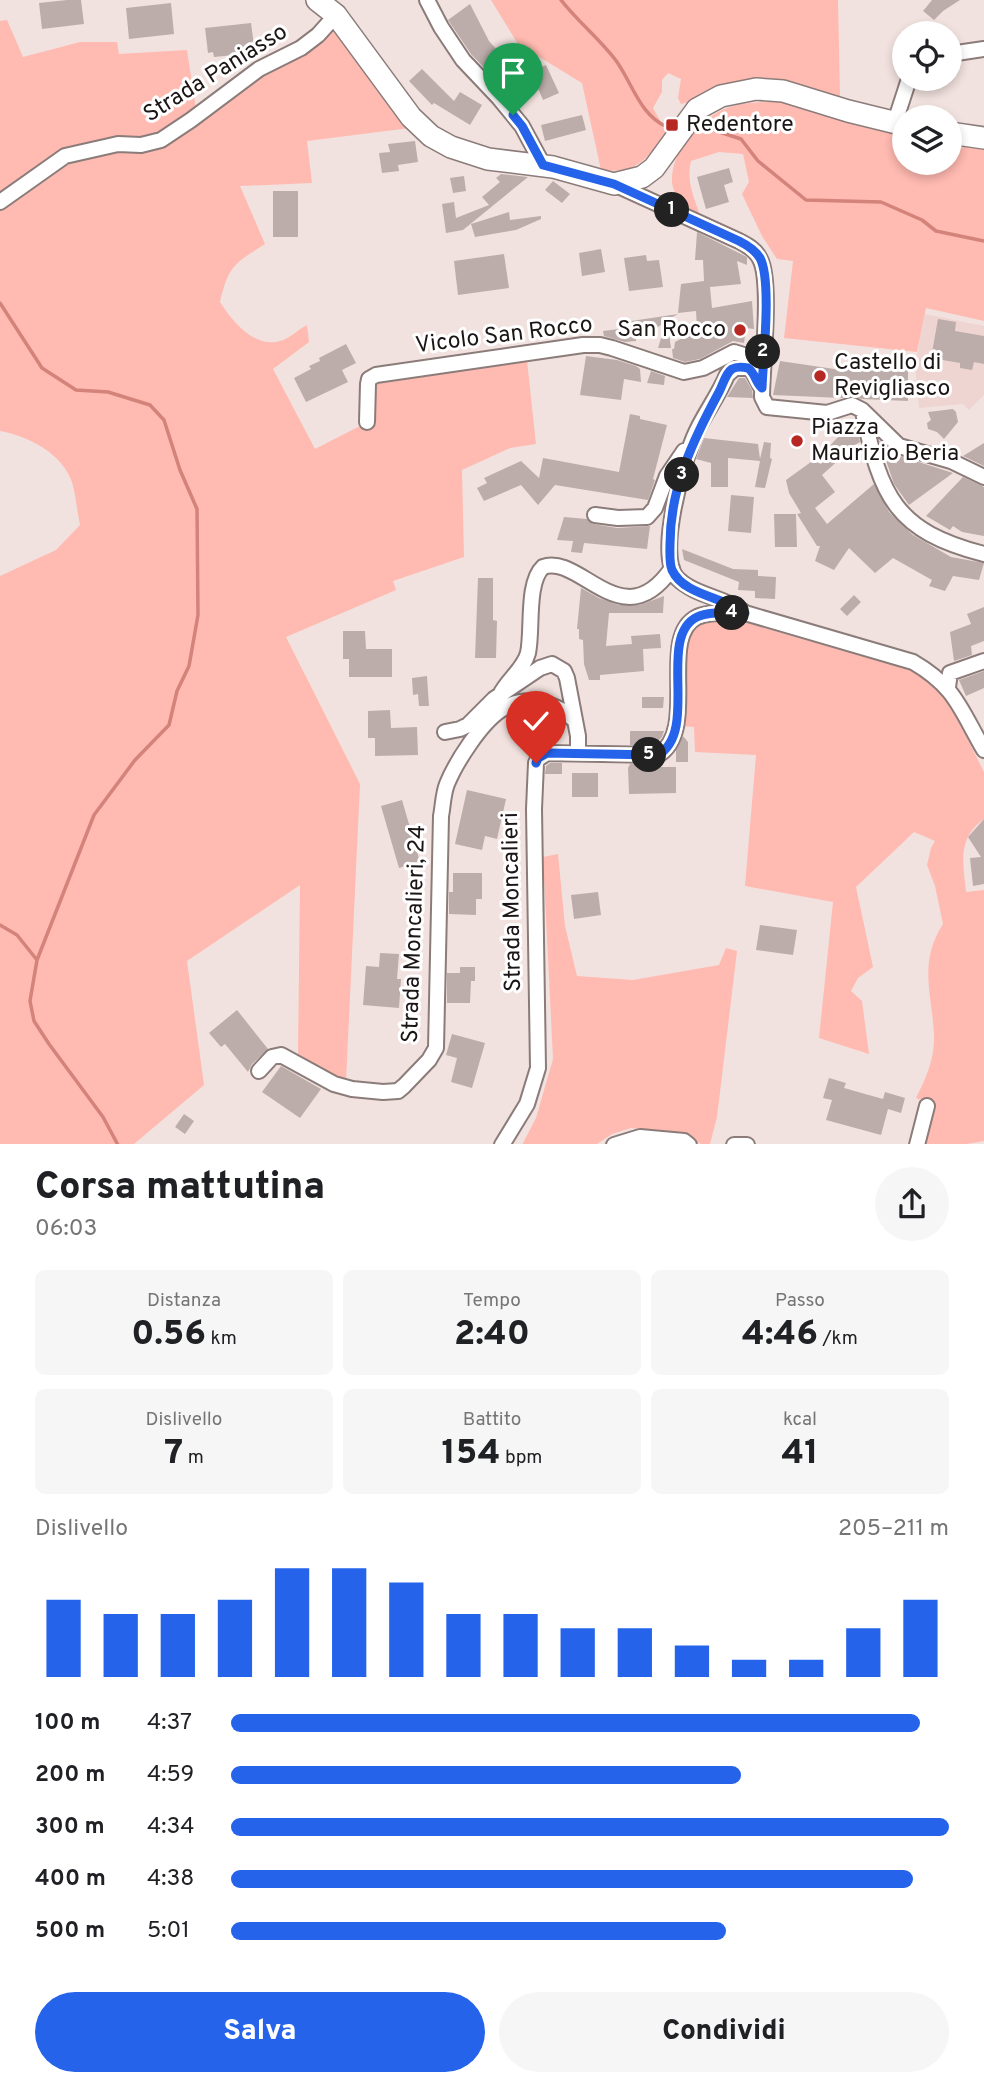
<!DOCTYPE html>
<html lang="it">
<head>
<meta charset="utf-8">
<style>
	:root { --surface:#fff; --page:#f6f6f6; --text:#202124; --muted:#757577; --accent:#2563eb }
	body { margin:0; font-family:Overpass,sans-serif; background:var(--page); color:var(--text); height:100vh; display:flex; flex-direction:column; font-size:26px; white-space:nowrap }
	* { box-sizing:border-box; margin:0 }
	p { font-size:23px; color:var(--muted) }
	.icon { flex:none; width:38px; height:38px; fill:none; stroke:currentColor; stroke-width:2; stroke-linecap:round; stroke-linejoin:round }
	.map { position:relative; height:1144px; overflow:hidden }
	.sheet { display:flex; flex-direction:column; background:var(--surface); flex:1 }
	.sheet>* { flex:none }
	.tools { position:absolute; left:892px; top:21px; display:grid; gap:14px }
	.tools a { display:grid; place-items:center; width:70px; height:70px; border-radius:50%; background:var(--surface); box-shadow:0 4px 10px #0003; font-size:35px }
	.pin { position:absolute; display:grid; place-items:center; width:60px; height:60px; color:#fff; margin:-72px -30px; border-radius:50% 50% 50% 0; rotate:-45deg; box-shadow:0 0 7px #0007 }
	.pin .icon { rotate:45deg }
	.km { position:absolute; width:35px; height:35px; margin:-18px; border-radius:50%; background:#222; color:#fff; font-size:19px; line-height:35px; text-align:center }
	.round { display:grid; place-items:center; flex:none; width:74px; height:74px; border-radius:37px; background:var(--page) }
	.overview { display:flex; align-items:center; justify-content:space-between; height:119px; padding:0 35px }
	h1 { font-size:38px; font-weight:800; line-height:52px }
	.figures { display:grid; grid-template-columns:repeat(3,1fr); gap:10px; height:119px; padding:7px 35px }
	.figures div { display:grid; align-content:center; border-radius:10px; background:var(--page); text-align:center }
	.figures b { font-size:35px; font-weight:800 }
	.figures small { font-size:19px; font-weight:400 }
	.figures p { font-size:19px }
	.chart { height:196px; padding:14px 35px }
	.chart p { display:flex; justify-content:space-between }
	.chart svg { width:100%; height:126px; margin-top:7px; stroke:var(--accent); stroke-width:6 }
	.cta { display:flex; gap:14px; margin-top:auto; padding:14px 35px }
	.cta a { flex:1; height:80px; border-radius:42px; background:var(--accent); color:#fff; font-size:28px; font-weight:800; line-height:80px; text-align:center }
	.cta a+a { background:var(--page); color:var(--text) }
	ul { padding:0 35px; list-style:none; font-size:23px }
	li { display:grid; grid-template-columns:112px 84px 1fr; align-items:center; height:52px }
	li i { height:18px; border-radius:9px; background:var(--accent) }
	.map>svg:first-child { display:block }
	.built { fill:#eed5d1 }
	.green { fill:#ffbab1 }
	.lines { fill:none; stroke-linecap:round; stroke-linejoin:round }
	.stream { stroke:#d38379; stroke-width:3.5 }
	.building { fill:#bcadaa }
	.street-casing { stroke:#8b7c7a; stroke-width:18 }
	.secondary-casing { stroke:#8b7c7a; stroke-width:24 }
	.street { stroke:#fff; stroke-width:14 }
	.secondary { stroke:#fff; stroke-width:21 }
	.route-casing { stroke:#fff; stroke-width:14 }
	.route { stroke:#2563eb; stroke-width:9 }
	.poi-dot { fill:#b72823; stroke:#fff; stroke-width:2.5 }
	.labels { text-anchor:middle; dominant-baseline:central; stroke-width:6; stroke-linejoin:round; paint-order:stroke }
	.street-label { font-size:23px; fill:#1b1615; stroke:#fff }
	.poi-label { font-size:23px; fill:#1b1615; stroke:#fff; text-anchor:start }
</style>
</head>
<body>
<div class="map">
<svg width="984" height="1145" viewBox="0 0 984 1145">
	<rect width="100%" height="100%" fill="#f2e2df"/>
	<path class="built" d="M 925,314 L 984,326 L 984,395 L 969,410 L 963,404 L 919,408 L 915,365 Z"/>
	<path class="green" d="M 491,0 L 838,0 L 840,98 C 811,91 774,74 743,81 C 722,86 702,101 681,104 L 678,98 L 681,79 L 668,73 L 662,80 L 662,92 L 653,108 L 667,133 C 646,159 638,174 601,170 L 582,83 L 518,44 Z
		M 7,20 L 23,57 L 80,42 L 117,42 L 119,54 L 187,50 L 196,109 L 165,132 L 138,139 L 78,147 L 0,199 L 0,21 Z
		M 336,29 L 410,128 L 307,141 L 312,183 L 240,186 L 265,244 C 235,263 228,266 220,302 C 232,321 256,351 283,340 C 291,337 299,329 307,325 L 309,342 L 273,369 L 315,449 L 358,427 L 372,423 L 376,384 L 527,361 L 536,444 L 510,448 L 462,470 L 464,557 L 393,581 L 396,590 L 286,637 L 360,784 L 346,1082 L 334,1078 L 298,1054 L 300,885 L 187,961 L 204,1085 L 134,1144 L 0,1144 L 0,576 L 56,550 L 80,525 C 77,511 76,496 72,482 C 62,453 28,436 0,431 L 0,209 L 72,162 L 120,151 L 141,152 L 263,74 L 310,50 Z
		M 775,101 L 794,104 L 905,135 L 905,163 L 950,163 L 950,144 L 984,149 L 984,321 L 926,308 L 917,352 L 784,338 L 793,261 L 777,259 L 762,236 L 742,194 L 749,182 L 743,154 L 719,152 L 691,161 C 686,182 694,196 700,216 L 681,209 C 679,198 671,190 672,178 C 673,149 700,118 727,108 C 742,102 759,103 775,101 Z
		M 731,618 L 914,671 L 932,683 L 946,696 L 984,772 L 984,819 C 957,838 963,863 966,892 L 984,890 L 984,1141 L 967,1144 L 920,1144 L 931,1104 L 916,1098 C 926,1078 935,1058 934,1035 C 932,993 918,963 943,924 L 935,886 L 927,865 L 931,848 L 935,841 L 914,832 L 856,887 L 873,967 L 858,978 L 851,991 L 862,1001 L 869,1054 L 819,1038 L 833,902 L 745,886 L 756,755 L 695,752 L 694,727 L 681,726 L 682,659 L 693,626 L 701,621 Z
		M 558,854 L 565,926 L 577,976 L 633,980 L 719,965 L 726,948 L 737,951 L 717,1117 L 710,1144 L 701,1144 L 687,1137 L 664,1132 L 631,1128 L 612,1134 L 597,1144 L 522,1145 L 536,1118 L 553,1059 L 543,857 Z"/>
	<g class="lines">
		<path class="stream" d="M 561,0 C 578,22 601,40 617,62 C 633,85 640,115 667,127
			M 707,128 L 741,139 L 758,161 L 806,200 L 881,202 L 922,220 L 936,231 L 984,241
			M 0,303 L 42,368 L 76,390 L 108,392 L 150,405 L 164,420 L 180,470 L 197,509 L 198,615 L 189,666 L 177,691 L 169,725 L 135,760 L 94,815 L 37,960
			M 0,925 L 17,935 L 37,960 L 30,1001 L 34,1021 L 49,1044 L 103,1117 L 118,1145"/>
	</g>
	<path class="building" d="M 67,0 L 81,0 L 84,24 L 42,29 L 39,3 Z
		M 932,0 L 960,0 L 943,11 L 934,20 L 923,11 Z
		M 171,3 L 174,34 L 129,39 L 126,8 Z
		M 470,4 L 489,41 L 506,60 L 490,74 L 471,54 L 448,20 Z
		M 251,23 L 255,53 L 214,57 L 213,52 L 208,53 L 205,28 Z
		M 546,65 L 559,93 L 543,100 L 531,72 Z
		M 422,69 L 454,101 L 460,92 L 482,105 L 470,125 L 434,103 L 432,105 L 409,81 Z
		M 582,115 L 586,130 L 545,141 L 541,125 Z
		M 415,141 L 418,162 L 398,165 L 399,171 L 382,173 L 379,153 L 390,152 L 388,144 Z
		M 729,168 L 733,182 L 724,185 L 729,202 L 706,209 L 697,177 Z
		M 501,174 L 528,177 L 463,230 L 446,233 L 442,204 L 454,202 L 456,218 L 489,205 L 482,197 L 500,182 L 496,178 Z
		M 464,176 L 466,191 L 453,193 L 450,178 Z
		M 553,181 L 570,194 L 562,203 L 545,190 Z
		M 273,191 L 298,191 L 298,237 L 273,237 Z
		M 509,212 L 510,220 L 541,216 L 541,219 L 516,230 L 475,237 L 471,224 Z
		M 697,232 L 747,257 L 747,265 L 737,261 L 741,284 L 710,287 L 712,308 L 752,301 L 754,329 L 746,328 L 744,343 L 733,341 L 700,359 L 685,362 L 673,358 L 672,349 L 674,349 L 675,342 L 697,330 L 696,311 L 678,313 L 681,284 L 704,281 L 703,260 L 695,260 Z
		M 601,249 L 605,272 L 582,276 L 579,253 Z
		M 504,254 L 509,288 L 458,295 L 454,261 Z
		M 646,255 L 647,261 L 659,260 L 663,287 L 629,291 L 624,258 Z
		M 678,314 L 667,320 L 671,348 L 658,348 L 666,322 L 645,335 L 636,336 L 636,341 L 625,342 L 604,336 L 603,331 L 619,329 L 618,323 Z
		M 938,319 L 956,322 L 955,331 L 984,336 L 984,364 L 974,362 L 972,370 L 960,368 L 960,363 L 931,358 Z
		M 346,344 L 356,363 L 342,370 L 348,382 L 306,402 L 294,378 L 311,369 L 309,366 L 320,361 L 319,358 Z
		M 586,356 L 617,360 L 636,366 L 640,369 L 641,382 L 624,379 L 621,400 L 580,395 Z
		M 780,361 L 841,370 L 842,366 L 876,371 L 876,363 L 908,370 L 908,401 L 862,399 L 850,396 L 842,398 L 773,395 Z
		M 651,371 L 665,376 L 664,385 L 647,383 Z
		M 739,378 L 745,378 L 752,390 L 753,398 L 727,397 Z
		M 953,409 L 956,412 L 958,422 L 944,439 L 937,432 L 928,429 L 927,423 L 931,420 L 928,412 Z
		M 630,414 L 640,416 L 640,419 L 667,425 L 653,479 L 655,480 L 648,500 L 555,485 L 538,505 L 521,485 L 484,501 L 477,488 L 487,483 L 484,478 L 521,461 L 539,478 L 543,458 L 619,472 Z
		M 855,419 L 860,442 L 840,453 L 842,457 L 822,475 L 835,492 L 815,508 L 827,524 L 874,484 L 889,512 L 913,535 L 951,557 L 984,563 L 979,580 L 953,576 L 945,591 L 929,586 L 932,580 L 893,558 L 875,573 L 849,548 L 834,570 L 815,561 L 820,546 L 817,546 L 797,514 L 801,513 L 789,493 L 786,480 L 822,454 Z
		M 704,438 L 758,444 L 760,459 L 764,442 L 771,443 L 770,458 L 772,459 L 765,488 L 755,487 L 760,461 L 728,458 L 728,487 L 711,487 L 711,463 L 696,459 Z
		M 879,440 L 890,451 L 896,464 L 900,456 L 953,473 L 909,505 L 894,484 Z
		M 984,443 L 984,466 L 963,456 Z
		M 963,477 L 984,487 L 984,536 L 962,532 L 953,526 L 950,530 L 926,516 Z
		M 731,495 L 754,497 L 751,533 L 728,531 Z
		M 774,514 L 796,514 L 797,547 L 775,547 Z
		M 564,517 L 587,519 L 593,524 L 617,528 L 650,526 L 647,549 L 584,543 L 582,553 L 571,552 L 573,541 L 557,540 Z
		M 682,549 L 733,569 L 758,570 L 758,576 L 776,577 L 775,599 L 755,598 L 755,591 L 738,590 L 739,582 L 684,560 Z
		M 478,578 L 493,578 L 493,620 L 497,621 L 496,658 L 475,658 Z
		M 581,588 L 599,598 L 619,605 L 640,605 L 664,596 L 663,613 L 609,613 L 606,646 L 632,644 L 631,636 L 660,634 L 661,648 L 643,649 L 644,671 L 600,675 L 600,680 L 589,680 L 584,664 L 583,640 L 579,639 L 579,629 L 577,629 Z
		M 854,595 L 861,602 L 847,616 L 840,609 Z
		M 984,607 L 984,641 L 971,646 L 972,655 L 954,661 L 950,632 L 971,624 L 967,614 Z
		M 343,631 L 365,631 L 366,649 L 392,649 L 392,677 L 349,677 L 349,659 L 343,659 Z
		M 984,671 L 984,688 L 966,696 L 959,680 Z
		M 427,676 L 429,706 L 419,706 L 418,694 L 413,695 L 412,678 Z
		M 642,697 L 664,697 L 663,708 L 642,708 Z
		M 390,710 L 391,728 L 417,727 L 418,755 L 375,756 L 375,738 L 368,738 L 368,711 Z
		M 630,731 L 664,731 L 662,737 L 654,745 L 630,745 Z
		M 683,736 L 688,742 L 688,762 L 676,762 L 676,750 Z
		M 550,763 L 562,763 L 562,774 L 545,774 L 546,766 Z
		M 630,764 L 648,764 L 646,767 L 676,767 L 676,793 L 629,794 L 628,768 Z
		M 572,773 L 598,773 L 598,797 L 572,797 Z
		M 467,790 L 506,799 L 497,839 L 485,836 L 482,850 L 455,844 Z
		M 402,800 L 420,862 L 399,868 L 381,806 Z
		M 984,819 L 984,884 L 973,886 L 970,858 L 981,857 L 968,837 Z
		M 453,873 L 482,873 L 482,899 L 476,899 L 476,915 L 449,914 L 449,892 L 453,892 Z
		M 598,892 L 601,915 L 574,919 L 571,895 Z
		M 760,925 L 797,930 L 793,955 L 756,950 Z
		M 380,953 L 399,954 L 397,979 L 401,979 L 399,1008 L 363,1005 L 366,966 L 379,967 Z
		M 460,967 L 475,967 L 475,981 L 471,981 L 470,1003 L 447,1003 L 447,973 L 460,973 Z
		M 237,1010 L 268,1049 L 252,1064 L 248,1072 L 225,1044 L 221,1047 L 209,1033 Z
		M 452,1034 L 485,1043 L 472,1088 L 451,1082 L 457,1058 L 446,1055 Z
		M 281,1066 L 321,1089 L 300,1118 L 262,1092 Z
		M 829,1078 L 846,1083 L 844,1088 L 883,1099 L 885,1092 L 905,1098 L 901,1113 L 888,1109 L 881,1135 L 826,1120 L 832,1100 L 823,1098 Z
		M 184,1114 L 194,1121 L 185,1134 L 175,1127 Z"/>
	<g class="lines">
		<defs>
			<path id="street" d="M 427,0 L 441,27 L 463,60 L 499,98 L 522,126 L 543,165
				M 950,54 L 984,49
				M 895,122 L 909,79
				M 614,184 L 739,241 C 747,245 756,250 760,259 C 772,281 762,368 762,397 L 767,407 L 827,413 L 852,405 L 862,410 L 899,446 L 951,461 L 984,477
				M 0,202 L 65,156 L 118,144 L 141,145 L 161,140 L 191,120 L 259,69 L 301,48 L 318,35 L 336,15
				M 863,412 C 881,497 895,531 984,554
				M 367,422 L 368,384 L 369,379 L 376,375 L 583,345 L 600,345 L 612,348 L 684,372 L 703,368 L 734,352 L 763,361
				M 595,515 L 618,518 L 647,517 L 655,508 L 667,476 L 684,451
				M 744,612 C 724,597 695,596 677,578 C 656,555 683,464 694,437 C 703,415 718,397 727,375 L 735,368 L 748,368 L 753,372 L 761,387
				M 948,687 L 950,673 L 984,661
				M 500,695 C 507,680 524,669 528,653 C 533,630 526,583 543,567 C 580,553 623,640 672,568
				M 445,732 L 460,729 L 468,725 L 494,699 L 540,668 L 552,664 L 564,671 L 567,678 L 578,736 L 578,753
				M 259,1071 L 272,1057 L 281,1055 L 334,1084 L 352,1089 L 383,1092 L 398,1091 L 404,1086 L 429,1060 L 436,1048 L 441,816 C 443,806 443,794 447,784 C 456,762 481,723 501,710 C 524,694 557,702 575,721
				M 502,1145 L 527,1104 L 538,1068 L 534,809 L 536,763 L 538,759 L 547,753 L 658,755 C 700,730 657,637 697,617 C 710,611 730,613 745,613 L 913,662 C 956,687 960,709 984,750
				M 614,1145 L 640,1137 L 684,1141 L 689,1145
				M 734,1145 L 747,1145
				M 917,1145 L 927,1106"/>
			<path id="secondary" d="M 317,0 L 336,15 L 411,117 L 431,136 L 451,147 L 488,159 L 553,167 L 614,184 L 642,177 L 654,168 L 697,109 L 721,96 L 756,89 L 783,91 L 848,111 L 905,125
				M 950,133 L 984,138"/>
		</defs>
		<use href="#street" class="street-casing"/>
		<use href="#secondary" class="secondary-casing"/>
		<use href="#street" class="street"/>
		<use href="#secondary" class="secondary"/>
	</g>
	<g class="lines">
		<defs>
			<path id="route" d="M 513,115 L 522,126 L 543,165 L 614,184 L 739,241 C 747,245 755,250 760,258 C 772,280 763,360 762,388 C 755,382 756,374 748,368 C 743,367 737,366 732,369 C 725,374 723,385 719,392 C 693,440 670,488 670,544 C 670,552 669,562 672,570 C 684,596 725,597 745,613 C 730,613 710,611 697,617 C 656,637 700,731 658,755 L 547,753 L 538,758 L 536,763"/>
		</defs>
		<use href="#route" class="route-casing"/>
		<use href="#route" class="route"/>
	</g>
	<g class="poi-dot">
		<rect x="665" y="118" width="14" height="14" rx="3.5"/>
		<circle cx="740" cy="330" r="7"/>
		<circle cx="820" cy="376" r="7"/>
		<circle cx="797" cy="441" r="7"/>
	</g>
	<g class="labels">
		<g class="street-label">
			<text transform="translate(216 74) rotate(-32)">Strada Paniasso</text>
			<text transform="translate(504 336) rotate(-7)">Vicolo San Rocco</text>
			<text transform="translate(513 902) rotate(-91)">Strada Moncalieri</text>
			<text transform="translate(415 934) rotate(-88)">Strada Moncalieri, 24</text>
		</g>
		<g class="poi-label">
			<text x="686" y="125">Redentore</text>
			<text x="726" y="330" text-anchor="end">San Rocco</text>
			<text x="834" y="363">Castello di<tspan x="834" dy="26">Revigliasco</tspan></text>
			<text x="811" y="428">Piazza<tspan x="811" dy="26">Maurizio Beria</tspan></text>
		</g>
	</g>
</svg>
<div class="tools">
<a><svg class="icon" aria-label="locate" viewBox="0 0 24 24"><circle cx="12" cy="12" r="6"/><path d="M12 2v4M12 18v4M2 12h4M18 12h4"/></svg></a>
<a><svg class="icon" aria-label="layers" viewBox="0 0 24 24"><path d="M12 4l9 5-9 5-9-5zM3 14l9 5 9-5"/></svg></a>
</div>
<div class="pin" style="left:513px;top:115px;background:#1e9e55"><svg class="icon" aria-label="arrive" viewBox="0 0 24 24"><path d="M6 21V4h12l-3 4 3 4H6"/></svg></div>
<div class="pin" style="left:536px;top:763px;background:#d93025"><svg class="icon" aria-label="check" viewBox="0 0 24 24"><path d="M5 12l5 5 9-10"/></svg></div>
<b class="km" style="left:672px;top:210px">1</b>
<b class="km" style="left:763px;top:352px">2</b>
<b class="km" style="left:682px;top:475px">3</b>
<b class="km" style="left:732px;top:613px">4</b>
<b class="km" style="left:649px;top:755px">5</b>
</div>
<section class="sheet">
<div class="overview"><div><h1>Corsa mattutina</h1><p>06:03</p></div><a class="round"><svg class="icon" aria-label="share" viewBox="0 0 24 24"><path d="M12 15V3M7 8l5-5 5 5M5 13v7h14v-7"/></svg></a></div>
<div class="figures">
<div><p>Distanza</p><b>0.56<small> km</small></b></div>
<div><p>Tempo</p><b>2:40</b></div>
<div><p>Passo</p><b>4:46<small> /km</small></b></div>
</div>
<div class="figures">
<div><p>Dislivello</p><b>7<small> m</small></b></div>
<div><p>Battito</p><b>154<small> bpm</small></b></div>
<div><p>kcal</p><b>41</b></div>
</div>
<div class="chart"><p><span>Dislivello</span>205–211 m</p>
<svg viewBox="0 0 160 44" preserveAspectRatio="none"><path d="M5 44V17M15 44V22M25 44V22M35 44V17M45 44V6M55 44V6M65 44V11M75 44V22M85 44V22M95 44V27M105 44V27M115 44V33M125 44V38M135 44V38M145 44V27M155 44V17"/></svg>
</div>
<ul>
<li><b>100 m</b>4:37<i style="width:96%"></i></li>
<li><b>200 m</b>4:59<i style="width:71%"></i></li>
<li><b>300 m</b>4:34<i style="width:100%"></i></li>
<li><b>400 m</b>4:38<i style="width:95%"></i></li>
<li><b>500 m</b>5:01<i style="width:69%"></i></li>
</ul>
<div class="cta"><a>Salva</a><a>Condividi</a></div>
</section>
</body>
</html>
